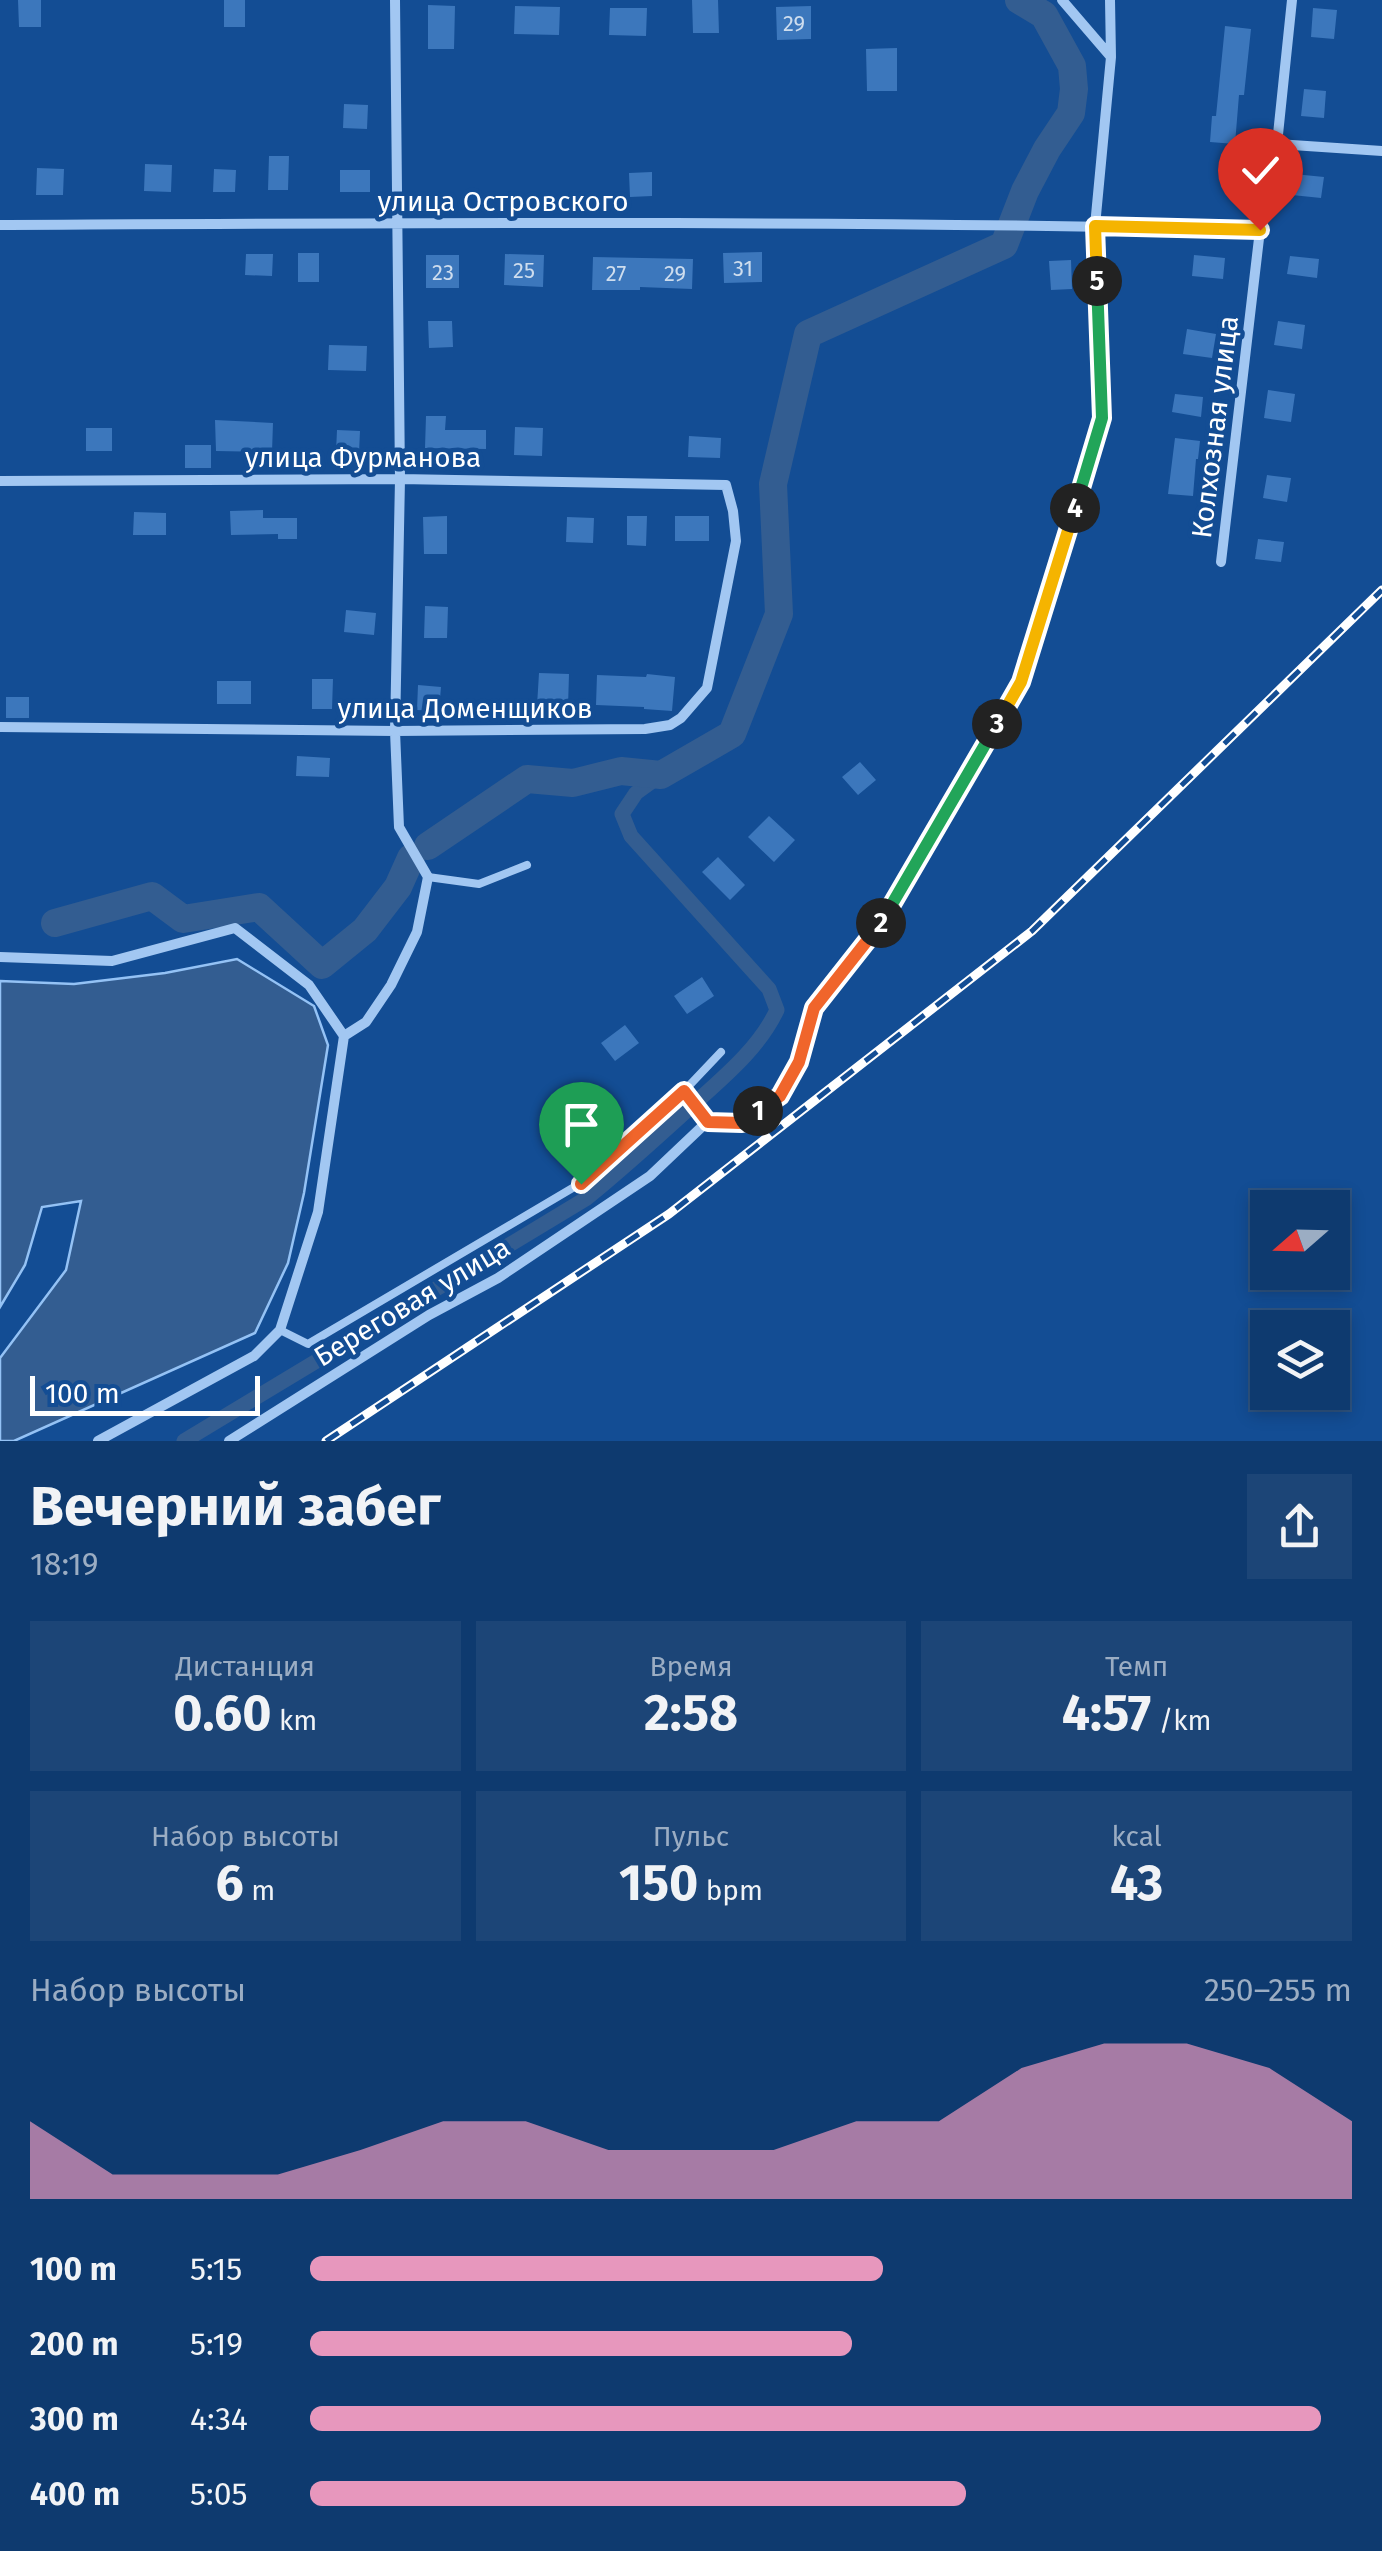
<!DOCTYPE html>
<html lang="ru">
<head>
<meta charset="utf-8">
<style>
	:root { --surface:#0e3a6f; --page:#1c4577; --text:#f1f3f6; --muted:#9badc3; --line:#2e5482; --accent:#e797bd }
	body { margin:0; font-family:"Fira Sans",sans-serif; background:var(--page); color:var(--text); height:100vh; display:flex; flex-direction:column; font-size:38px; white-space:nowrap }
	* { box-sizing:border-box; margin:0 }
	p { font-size:32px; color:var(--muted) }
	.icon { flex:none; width:55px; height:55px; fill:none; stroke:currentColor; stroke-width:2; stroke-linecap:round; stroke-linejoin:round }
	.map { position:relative; height:1441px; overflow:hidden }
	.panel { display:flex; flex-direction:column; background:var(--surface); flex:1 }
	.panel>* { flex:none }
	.needle { width:65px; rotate:250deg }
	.controls { position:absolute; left:1250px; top:1190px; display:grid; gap:20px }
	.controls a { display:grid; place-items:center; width:100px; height:100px; border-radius:0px; background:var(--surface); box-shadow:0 5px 15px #0003,0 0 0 2px var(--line); font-size:50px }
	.scale { position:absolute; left:30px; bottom:25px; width:230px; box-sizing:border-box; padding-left:10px; border:5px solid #fff; border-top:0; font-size:28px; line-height:35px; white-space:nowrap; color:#fff; -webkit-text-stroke:8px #134d94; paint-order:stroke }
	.pin { position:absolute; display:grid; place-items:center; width:85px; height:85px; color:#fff; margin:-102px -42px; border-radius:50% 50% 50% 0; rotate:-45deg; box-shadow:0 0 10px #0007 }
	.pin .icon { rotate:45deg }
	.km { position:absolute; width:50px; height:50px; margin:-25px; border-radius:50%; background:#222; color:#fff; font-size:28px; line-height:50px; text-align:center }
	.round { display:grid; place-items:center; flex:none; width:105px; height:105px; border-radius:0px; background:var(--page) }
	.summary { display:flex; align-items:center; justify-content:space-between; height:170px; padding:0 30px }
	h1 { font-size:55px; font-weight:700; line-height:75px }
	.metrics { display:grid; grid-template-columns:repeat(3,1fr); gap:15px; height:170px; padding:10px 30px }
	.metrics div { display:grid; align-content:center; border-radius:0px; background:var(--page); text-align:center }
	.metrics b { font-size:50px; font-weight:700 }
	.metrics small { font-size:28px; font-weight:400 }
	.metrics p { font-size:28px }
	.chart { height:280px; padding:20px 30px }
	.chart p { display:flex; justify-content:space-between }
	.chart svg { width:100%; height:180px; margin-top:10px; fill:var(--accent); opacity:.7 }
	ul { padding:0 30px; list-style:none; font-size:32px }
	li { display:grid; grid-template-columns:160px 120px 1fr; align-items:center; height:75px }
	li i { height:25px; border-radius:12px; background:var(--accent) }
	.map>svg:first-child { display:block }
	.water { fill:#335d91; stroke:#94c2f5; stroke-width:2.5 }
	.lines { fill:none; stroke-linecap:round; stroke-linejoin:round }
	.canal { stroke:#335d91; stroke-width:15 }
	.river { stroke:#335d91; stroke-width:28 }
	.building { fill:#3c77bc }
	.service { stroke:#a2c7f2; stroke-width:8 }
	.minor { stroke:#a2c7f2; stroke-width:10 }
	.rail-casing { stroke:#fff; stroke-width:9 }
	.rail { stroke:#134d94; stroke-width:5; stroke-dasharray:15; stroke-linecap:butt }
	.split-1-casing { stroke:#fff; stroke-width:20 }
	.split-2-casing { stroke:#fff; stroke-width:20 }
	.split-3-casing { stroke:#fff; stroke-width:20 }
	.split-4-casing { stroke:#fff; stroke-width:20 }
	.split-5-casing { stroke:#fff; stroke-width:20 }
	.split-6-casing { stroke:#fff; stroke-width:20 }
	.split-1 { stroke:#f0652b; stroke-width:12 }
	.split-2 { stroke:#f0652b; stroke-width:12 }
	.split-3 { stroke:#22a559; stroke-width:12 }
	.split-4 { stroke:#f5b400; stroke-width:12 }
	.split-5 { stroke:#22a559; stroke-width:12 }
	.split-6 { stroke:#f5b400; stroke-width:12 }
	.labels { text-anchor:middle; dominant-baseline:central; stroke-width:9; stroke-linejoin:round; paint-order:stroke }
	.number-label { font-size:22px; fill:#ceddee }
	.street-label { font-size:28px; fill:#fff; stroke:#134d94 }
</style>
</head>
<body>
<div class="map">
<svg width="1382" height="1441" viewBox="0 0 1382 1441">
	<rect width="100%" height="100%" fill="#134d94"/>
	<path class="water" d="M 237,959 L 314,1006 L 328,1045 L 304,1193 L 288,1263 L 255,1333 L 14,1441 L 0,1441 L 0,1358 L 66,1270 L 81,1201 L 42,1207 L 25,1265 L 0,1307 L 0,981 L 74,984 L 165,973 Z"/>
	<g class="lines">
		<path class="canal" d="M 184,1441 L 587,1198 C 624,1168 659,1136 694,1104 C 725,1076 759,1048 777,1010 L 769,989 L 631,836 L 622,814 L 636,793 L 661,775"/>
		<path class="river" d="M 428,846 L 527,779 L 573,783 L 621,771 L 661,775 L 732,734 L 779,614 L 773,484 L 808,334 L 1004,245 L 1025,191 L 1047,149 L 1071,113 L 1074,89 L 1072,66 L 1044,15 L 1019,0
			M 55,923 L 152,896 L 183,919 L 259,907 L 322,965 L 365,930 L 398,887 L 411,858"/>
	</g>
	<path class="building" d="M 18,0 L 41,0 L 41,27 L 19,27 Z
		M 224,0 L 245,0 L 245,27 L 224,27 Z
		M 692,0 L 718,0 L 719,33 L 693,33 Z
		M 428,5 L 455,6 L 454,49 L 428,49 Z
		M 515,6 L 560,7 L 559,35 L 514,34 Z
		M 811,6 L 811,39 L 777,40 L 776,7 Z
		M 610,8 L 647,8 L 646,36 L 609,35 Z
		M 1313,8 L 1337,10 L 1334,39 L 1311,37 Z
		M 1225,26 L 1251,29 L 1244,95 L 1239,95 L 1235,144 L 1210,142 L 1212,116 L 1216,116 Z
		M 897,48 L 897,91 L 867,91 L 866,49 Z
		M 1304,89 L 1326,91 L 1324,118 L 1301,116 Z
		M 344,104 L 368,105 L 367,129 L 343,128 Z
		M 269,156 L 289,156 L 288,190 L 268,190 Z
		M 145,164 L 172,165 L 171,192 L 144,191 Z
		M 37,168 L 64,169 L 63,195 L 36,195 Z
		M 214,169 L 236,170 L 235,192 L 213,192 Z
		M 340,170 L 370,170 L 370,192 L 340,192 Z
		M 652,172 L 652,196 L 630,197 L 629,173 Z
		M 1294,174 L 1324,177 L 1321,198 L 1292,195 Z
		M 762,252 L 762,282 L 724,283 L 723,253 Z
		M 298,253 L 319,253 L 319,282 L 298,282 Z
		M 246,254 L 273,254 L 272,276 L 245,275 Z
		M 505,254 L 544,255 L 543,287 L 504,285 Z
		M 426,255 L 459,255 L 459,288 L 426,288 Z
		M 1194,255 L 1225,258 L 1223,279 L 1192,276 Z
		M 1290,256 L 1319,259 L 1317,278 L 1287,274 Z
		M 593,257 L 693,259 L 692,289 L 640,287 L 640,290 L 592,290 Z
		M 1071,260 L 1072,289 L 1051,290 L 1049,261 Z
		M 428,321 L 452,321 L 453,347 L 429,348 Z
		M 1278,321 L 1305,325 L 1302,349 L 1274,345 Z
		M 1187,329 L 1216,334 L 1212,358 L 1183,354 Z
		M 329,345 L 367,346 L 366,371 L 328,370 Z
		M 1268,390 L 1295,394 L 1291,422 L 1264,418 Z
		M 1175,394 L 1203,397 L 1201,417 L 1172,412 Z
		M 426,416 L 446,416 L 445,430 L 486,430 L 486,449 L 425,448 Z
		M 215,420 L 273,423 L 272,452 L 216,451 Z
		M 515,427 L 543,428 L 542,456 L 514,455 Z
		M 86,428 L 112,428 L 112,451 L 86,451 Z
		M 337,430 L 360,431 L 359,453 L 336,452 Z
		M 689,436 L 721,438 L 720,458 L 688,457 Z
		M 1175,438 L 1200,441 L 1198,459 L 1196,459 L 1193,496 L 1168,494 Z
		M 185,445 L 211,445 L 211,468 L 185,468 Z
		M 1267,475 L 1291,478 L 1287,502 L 1263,498 Z
		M 263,510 L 263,518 L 297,518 L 297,539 L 278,539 L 278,534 L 231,535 L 230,511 Z
		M 134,512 L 166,513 L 166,535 L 133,535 Z
		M 447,516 L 447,554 L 424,554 L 423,517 Z
		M 627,516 L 647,516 L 646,546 L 627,545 Z
		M 675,516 L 709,516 L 709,541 L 675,541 Z
		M 567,517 L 594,518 L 593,543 L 566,542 Z
		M 1258,539 L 1284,542 L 1281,562 L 1255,559 Z
		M 425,606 L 448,607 L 447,638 L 424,638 Z
		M 346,610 L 376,613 L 374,635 L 344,632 Z
		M 539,673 L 569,674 L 568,707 L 537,706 Z
		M 647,674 L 675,677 L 672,711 L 644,709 L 644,707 L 596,705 L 597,675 L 646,677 Z
		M 312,679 L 333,679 L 332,709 L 312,709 Z
		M 217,681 L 251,681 L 251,704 L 217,704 Z
		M 418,685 L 441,687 L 439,711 L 417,710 Z
		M 6,697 L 29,697 L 29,718 L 6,718 Z
		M 297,756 L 330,758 L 329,777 L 296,776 Z
		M 860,762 L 876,780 L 858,795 L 842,777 Z
		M 769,816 L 795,840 L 774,862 L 748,837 Z
		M 718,857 L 745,885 L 730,900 L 702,872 Z
		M 702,977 L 714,996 L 687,1014 L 674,996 Z
		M 625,1025 L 639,1043 L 615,1061 L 601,1043 Z"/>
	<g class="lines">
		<path class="service" d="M 428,877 L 479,884 L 527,865
			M 280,1330 L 308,1344 L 581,1183 L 684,1091 L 721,1052"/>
		<path class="minor" d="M 1062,0 L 1111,57
			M 1277,144 L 1382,151
			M 0,225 C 420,223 840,220 1260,230
			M 0,481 L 400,479 L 726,485 L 733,511 L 736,541 L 707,688 L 681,718 L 670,725 L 645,729 L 395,731 L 0,727
			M 1221,562 L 1260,230 L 1277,144 L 1292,0
			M 0,957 L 112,961 L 235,928 L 309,985 L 344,1036
			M 684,1091 L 708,1121 L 742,1123 L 780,1096 L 799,1062 L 813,1008 L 884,920 L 1021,682 L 1102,418 L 1095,226 L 1111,57 L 1110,0
			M 98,1441 L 254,1356 L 280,1330 L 318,1212 L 344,1036 L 366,1022 L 391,985 L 417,932 L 428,877 L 399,827 L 395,731 L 400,479 L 395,0
			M 229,1441 L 429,1315 L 498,1278 L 650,1176 L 708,1121"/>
		<defs>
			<path id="rail" d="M 326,1441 L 669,1214 L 1032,931 L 1382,590"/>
		</defs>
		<use href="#rail" class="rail-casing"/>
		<use href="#rail" class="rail"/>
	</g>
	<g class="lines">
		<defs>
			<path id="split-1" d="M 581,1184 L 684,1091 L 708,1122 L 742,1123 L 758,1111"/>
			<path id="split-2" d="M 758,1111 L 780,1096 L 799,1062 L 814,1008 L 881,923"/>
			<path id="split-3" d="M 881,923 L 997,724"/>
			<path id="split-4" d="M 997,724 L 1021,682 L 1075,508"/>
			<path id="split-5" d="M 1075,508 L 1102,418 L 1097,281"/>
			<path id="split-6" d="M 1097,281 L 1095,226 L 1260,230"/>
		</defs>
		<use href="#split-1" class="split-1-casing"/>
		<use href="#split-2" class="split-2-casing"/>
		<use href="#split-3" class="split-3-casing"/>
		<use href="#split-4" class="split-4-casing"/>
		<use href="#split-5" class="split-5-casing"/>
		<use href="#split-6" class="split-6-casing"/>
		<use href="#split-1" class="split-1"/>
		<use href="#split-2" class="split-2"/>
		<use href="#split-3" class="split-3"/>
		<use href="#split-4" class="split-4"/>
		<use href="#split-5" class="split-5"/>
		<use href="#split-6" class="split-6"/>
	</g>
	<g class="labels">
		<g class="number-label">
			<text x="794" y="23">29</text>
			<text x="743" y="268">31</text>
			<text x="524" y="270">25</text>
			<text x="443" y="272">23</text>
			<text x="616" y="273">27</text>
			<text x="675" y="273">29</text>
		</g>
		<g class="street-label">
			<text x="503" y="201">улица Островского</text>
			<text transform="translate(1215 427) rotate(-83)">Колхозная улица</text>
			<text x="363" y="457">улица Фурманова</text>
			<text x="465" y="708">улица Доменщиков</text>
			<text transform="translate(412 1302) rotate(-31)">Береговая улица</text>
		</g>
	</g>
</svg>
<div class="controls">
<a><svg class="needle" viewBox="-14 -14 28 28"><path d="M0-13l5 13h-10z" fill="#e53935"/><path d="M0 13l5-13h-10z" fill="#9badc3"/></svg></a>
<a><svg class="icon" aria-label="layers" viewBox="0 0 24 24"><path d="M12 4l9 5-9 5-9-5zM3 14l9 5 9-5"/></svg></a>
</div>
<div class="scale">100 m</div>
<div class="pin" style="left:581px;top:1184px;background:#1e9e55"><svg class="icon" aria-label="arrive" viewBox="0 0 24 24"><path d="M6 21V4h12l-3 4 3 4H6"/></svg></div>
<div class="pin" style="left:1260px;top:230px;background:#d93025"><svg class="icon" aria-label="check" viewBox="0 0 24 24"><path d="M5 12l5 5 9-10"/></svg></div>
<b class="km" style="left:758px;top:1111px">1</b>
<b class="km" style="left:881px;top:923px">2</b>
<b class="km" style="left:997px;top:724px">3</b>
<b class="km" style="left:1075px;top:508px">4</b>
<b class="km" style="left:1097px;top:281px">5</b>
</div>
<section class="panel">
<div class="summary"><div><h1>Вечерний забег</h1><p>18:19</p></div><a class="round"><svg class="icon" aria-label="share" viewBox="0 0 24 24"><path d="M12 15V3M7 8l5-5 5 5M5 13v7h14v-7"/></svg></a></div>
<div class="metrics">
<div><p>Дистанция</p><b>0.60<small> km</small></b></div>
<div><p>Время</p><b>2:58</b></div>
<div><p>Темп</p><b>4:57<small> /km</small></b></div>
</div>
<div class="metrics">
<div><p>Набор высоты</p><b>6<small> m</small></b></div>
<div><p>Пульс</p><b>150<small> bpm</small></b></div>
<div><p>kcal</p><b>43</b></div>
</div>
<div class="chart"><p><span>Набор высоты</span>250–255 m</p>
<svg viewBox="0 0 160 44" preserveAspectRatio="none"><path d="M0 44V25L10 38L20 38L30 38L40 32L50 25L60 25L70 32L80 32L90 32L100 25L110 25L120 12L130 6L140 6L150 12L160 25V44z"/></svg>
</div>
<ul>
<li><b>100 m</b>5:15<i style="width:55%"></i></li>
<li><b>200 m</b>5:19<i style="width:52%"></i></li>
<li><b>300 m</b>4:34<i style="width:97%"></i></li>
<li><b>400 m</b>5:05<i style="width:63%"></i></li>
</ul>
</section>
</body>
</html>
